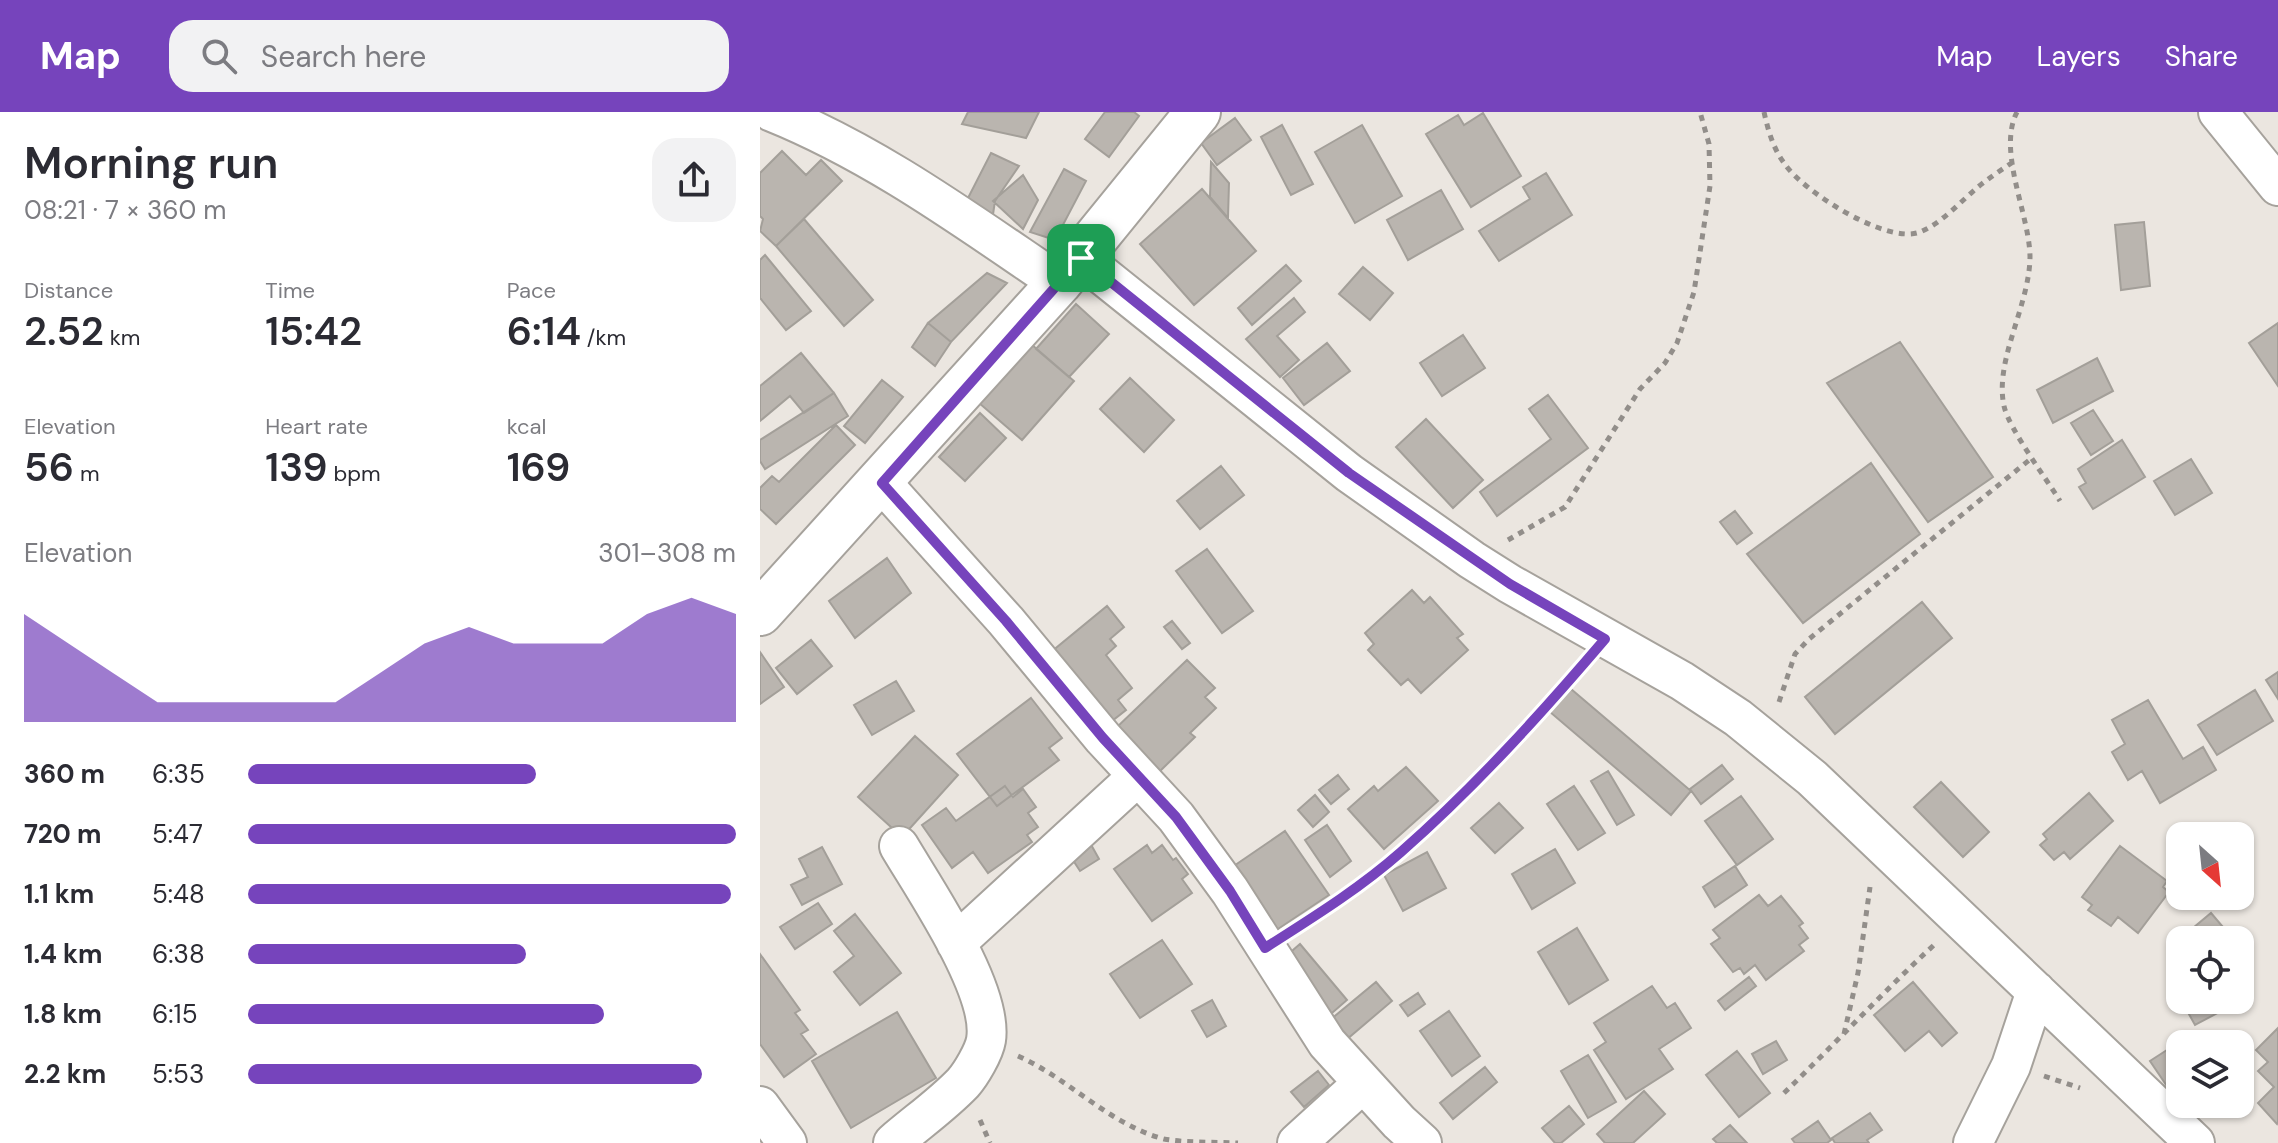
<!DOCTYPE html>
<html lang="en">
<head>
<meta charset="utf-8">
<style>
	:root { --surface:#fff; --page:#f2f2f3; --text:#2b2b33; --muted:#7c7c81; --accent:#7644bc }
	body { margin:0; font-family:"DM Sans",sans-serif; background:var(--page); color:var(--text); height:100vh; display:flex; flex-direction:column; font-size:30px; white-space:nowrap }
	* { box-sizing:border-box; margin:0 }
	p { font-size:26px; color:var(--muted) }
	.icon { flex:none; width:44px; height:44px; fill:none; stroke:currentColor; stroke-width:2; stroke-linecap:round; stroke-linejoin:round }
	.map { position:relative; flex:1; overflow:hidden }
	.sheet { display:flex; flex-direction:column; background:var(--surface); width:760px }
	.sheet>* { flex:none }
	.needle { width:52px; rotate:153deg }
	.fabs { position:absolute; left:1406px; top:710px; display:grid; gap:16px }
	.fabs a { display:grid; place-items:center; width:88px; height:88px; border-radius:16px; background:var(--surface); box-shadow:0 2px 6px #0004; font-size:40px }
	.pin { position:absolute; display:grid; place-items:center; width:68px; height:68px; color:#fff; margin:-34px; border-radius:16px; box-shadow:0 4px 12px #0006 }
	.round { display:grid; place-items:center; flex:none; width:84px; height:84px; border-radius:24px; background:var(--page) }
	.overview { display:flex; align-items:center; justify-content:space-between; height:136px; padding:0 24px }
	h1 { font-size:44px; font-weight:600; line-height:60px }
	.figures { display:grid; grid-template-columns:repeat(3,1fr); gap:12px; height:136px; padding:8px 24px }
	.figures div { display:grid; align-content:center }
	.figures b { font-size:40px; font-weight:600 }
	.figures small { font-size:22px; font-weight:400 }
	.figures p { font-size:22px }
	.chart { height:224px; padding:16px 24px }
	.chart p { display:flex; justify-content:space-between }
	.chart svg { width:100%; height:144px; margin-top:8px; fill:var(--accent); opacity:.7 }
	ul { padding:0 24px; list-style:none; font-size:26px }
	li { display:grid; grid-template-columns:128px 96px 1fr; align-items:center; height:60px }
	li i { height:20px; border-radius:10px; background:var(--accent) }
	header { display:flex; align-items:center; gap:48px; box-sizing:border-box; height:112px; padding:0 40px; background:var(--accent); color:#fff }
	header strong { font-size:38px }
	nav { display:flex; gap:44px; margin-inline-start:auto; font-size:28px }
	.search { width:560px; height:72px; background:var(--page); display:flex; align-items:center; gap:20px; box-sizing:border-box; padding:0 28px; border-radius:24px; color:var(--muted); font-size:30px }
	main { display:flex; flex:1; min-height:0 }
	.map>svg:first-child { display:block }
	.building { fill:#bab5af; stroke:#a39f99; stroke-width:2 }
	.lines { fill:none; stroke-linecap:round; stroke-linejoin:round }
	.minor-casing { stroke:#a6a29c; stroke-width:42 }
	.tertiary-casing { stroke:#a6a29c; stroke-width:48 }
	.path { stroke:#928e8a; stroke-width:5; stroke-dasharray:6 6; stroke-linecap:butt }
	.minor { stroke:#fff; stroke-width:38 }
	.tertiary { stroke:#fff; stroke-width:44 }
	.route-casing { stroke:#fff; stroke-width:16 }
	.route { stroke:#7644bc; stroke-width:10 }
</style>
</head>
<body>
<header>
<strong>Map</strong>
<div class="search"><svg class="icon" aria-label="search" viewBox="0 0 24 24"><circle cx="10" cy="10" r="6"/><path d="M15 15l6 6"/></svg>Search here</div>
<nav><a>Map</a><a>Layers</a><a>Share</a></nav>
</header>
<main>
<section class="sheet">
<div class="overview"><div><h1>Morning run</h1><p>08:21 · 7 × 360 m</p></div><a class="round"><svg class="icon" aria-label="share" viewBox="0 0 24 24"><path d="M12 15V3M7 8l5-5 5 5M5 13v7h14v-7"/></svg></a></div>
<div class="figures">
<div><p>Distance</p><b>2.52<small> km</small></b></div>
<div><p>Time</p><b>15:42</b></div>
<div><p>Pace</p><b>6:14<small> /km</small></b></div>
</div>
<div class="figures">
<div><p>Elevation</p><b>56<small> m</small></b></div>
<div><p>Heart rate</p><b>139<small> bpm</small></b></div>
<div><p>kcal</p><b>169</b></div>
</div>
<div class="chart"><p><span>Elevation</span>301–308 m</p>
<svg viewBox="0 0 160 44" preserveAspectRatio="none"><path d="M0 44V11L10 20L20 29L30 38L40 38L50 38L60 38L70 38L80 29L90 20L100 15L110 20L120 20L130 20L140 11L150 6L160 11V44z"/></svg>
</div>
<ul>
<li><b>360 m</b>6:35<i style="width:59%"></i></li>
<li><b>720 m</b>5:47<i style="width:100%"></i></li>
<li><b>1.1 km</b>5:48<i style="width:99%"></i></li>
<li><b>1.4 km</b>6:38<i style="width:57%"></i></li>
<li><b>1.8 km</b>6:15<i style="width:73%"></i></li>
<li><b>2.2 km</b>5:53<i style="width:93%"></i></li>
</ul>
</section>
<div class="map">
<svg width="1518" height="1031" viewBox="0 0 1518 1031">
	<rect width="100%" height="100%" fill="#ebe6e0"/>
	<path class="building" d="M 208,0 L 279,0 L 266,26 L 202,12 Z
		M 345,0 L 374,0 L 379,4 L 349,45 L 325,27 Z
		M 723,1 L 761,64 L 711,95 L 666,22 L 698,3 L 704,13 Z
		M 475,6 L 491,28 L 457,53 L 441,31 Z
		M 522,13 L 553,72 L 531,83 L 501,25 Z
		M 602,13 L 642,84 L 595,111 L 555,40 Z
		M 22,39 L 46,63 L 61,48 L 82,69 L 16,134 L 0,119 L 3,107 L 0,104 L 0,61 Z
		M 231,41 L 259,54 L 235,89 L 232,109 L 207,88 Z
		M 451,50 L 469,71 L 468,106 L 450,85 Z
		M 304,57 L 326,69 L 295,128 L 270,120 Z
		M 786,61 L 812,103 L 739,149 L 719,119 L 770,87 L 763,75 Z
		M 263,63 L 278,88 L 263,117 L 233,89 Z
		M 442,77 L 496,139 L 434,193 L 380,132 Z
		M 681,78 L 703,117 L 648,148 L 627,108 Z
		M 44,107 L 113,188 L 84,214 L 16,134 Z
		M 1384,110 L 1390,174 L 1361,178 L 1355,113 Z
		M 5,143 L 51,199 L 26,218 L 0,186 L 0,148 Z
		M 526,153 L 541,169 L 492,213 L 478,196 Z
		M 603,155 L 633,181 L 610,208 L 579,182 Z
		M 227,161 L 247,171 L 191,230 L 168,211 Z
		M 534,186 L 545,200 L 517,224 L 539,248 L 520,265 L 486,227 Z
		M 316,192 L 349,222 L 309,265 L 276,237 Z
		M 168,211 L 191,230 L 175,254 L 152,235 Z
		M 1518,211 L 1518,274 L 1489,231 Z
		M 703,223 L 725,256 L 682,284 L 660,251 Z
		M 1140,230 L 1233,365 L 1168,410 L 1067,271 Z
		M 567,231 L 590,259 L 544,293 L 523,266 Z
		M 271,232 L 314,269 L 262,328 L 219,291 Z
		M 41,241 L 74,281 L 44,301 L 30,284 L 0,309 L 0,274 Z
		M 1337,246 L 1353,279 L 1293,311 L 1277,278 Z
		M 370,266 L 414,308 L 384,340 L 340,297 Z
		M 122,268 L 143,285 L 105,331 L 84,314 Z
		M 74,281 L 88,304 L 5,357 L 0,349 L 0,328 Z
		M 788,283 L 828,336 L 737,404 L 720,380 L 791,327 L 769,297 Z
		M 1333,298 L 1353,329 L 1331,343 L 1311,311 Z
		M 220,301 L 246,326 L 205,369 L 179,345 Z
		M 666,307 L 723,368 L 693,396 L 636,335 Z
		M 76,313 L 95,333 L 16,412 L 0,397 L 0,376 L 12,364 L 19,370 Z
		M 1362,328 L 1385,365 L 1333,397 L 1319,375 L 1326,371 L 1318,357 Z
		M 1431,347 L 1452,381 L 1415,403 L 1394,369 Z
		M 1111,351 L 1160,422 L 1043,511 L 987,442 Z
		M 461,354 L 484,383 L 440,417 L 417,389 Z
		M 975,399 L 992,421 L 977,432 L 960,410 Z
		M 447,437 L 493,499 L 462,521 L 416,459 Z
		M 127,446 L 151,481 L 95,526 L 69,489 Z
		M 652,478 L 664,491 L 670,485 L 703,522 L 697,526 L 708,538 L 661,581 L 648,567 L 641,573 L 608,538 L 614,532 L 605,521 Z
		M 1162,490 L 1192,526 L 1075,622 L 1045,585 Z
		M 347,494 L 364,515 L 350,527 L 356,534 L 346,543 L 372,576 L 358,588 L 366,598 L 343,616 L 285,545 Z
		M 412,509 L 430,531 L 422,537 L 404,515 Z
		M 51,528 L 72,554 L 37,582 L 16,556 Z
		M 0,540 L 24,575 L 0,592 Z
		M 427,548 L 455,576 L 445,585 L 456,596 L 430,621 L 435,625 L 399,660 L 356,616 Z
		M 1518,560 L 1518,587 L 1506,568 Z
		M 136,569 L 154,599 L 112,623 L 94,593 Z
		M 811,577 L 931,679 L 911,703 L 790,600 Z
		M 1495,578 L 1513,609 L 1457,643 L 1438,613 Z
		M 271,586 L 302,626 L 289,636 L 299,648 L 237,694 L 197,642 Z
		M 1388,588 L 1423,647 L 1443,635 L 1456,658 L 1400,691 L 1382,659 L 1368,668 L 1352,640 L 1365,632 L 1352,608 Z
		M 155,624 L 198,663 L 142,725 L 98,685 Z
		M 962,653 L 973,667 L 941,692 L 930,677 Z
		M 646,655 L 678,689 L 624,737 L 588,697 L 614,674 L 618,679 Z
		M 848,659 L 874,703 L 857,713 L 831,669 Z
		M 578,663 L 589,677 L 571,692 L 559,678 Z
		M 1181,670 L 1229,720 L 1203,745 L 1154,695 Z
		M 245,674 L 253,685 L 263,677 L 276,695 L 268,701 L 278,715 L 267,723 L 272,730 L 228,761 L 213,740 L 192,756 L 162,713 L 186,696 L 196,709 Z
		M 814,674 L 845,721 L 818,738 L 787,692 Z
		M 1329,681 L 1353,709 L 1310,747 L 1304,740 L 1294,748 L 1280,733 L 1287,727 L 1283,722 Z
		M 555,683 L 569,700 L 553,715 L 538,698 Z
		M 981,684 L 1013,727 L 977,753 L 945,709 Z
		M 739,691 L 763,716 L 735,741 L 711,716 Z
		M 567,713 L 591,749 L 570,765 L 545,728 Z
		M 525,719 L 569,783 L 512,821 L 468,758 Z
		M 329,729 L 339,747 L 320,759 L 309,742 Z
		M 387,733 L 392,741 L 402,733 L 413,748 L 416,746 L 428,762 L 422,767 L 432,781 L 392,809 L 354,757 Z
		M 1360,734 L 1407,769 L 1403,775 L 1409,780 L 1378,821 L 1358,805 L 1351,814 L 1328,798 L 1332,793 L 1322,785 Z
		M 62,735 L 82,772 L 42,793 L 31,773 L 48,765 L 39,747 Z
		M 795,737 L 815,771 L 772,797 L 752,762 Z
		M 667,740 L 686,776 L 643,799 L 624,763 Z
		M 975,754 L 987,773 L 955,795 L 943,775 Z
		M 999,783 L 1008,794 L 1021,784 L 1043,811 L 1039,814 L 1048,826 L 1039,833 L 1044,839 L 1006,868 L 995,853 L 984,862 L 980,856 L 973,860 L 951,832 L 960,826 L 953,818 Z
		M 58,791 L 72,812 L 35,837 L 20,815 Z
		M 1451,801 L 1474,828 L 1422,828 L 1421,826 Z
		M 95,802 L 141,861 L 100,893 L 74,860 L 94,844 L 74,819 Z
		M 817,816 L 848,868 L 809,892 L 778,840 Z
		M 402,828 L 432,872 L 380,906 L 350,862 Z
		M 540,832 L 587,888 L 565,907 L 518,851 Z
		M 0,842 L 40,898 L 35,901 L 48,918 L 41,922 L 56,942 L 24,965 L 0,932 Z
		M 989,865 L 996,874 L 965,898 L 958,889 Z
		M 616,870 L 632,889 L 586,928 L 570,908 Z
		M 1153,870 L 1197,921 L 1182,934 L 1169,919 L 1145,939 L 1114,903 Z
		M 892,874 L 907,896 L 915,891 L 931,916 L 899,937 L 913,957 L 866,987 L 834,938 L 846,930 L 834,911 Z
		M 658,881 L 665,892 L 648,904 L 640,893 Z
		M 452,888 L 466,914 L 447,925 L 432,899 Z
		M 1439,888 L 1479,888 L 1480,889 L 1435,913 L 1425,895 Z
		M 689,899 L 720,944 L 692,964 L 660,919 Z
		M 137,900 L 176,966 L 91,1016 L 52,949 Z
		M 1518,916 L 1518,1010 L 1517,1012 L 1498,991 L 1514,975 L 1498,959 L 1508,950 L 1496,938 Z
		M 1016,929 L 1027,948 L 1003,962 L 992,942 Z
		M 1410,936 L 1420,950 L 1420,982 L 1415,986 L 1390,949 Z
		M 977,939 L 1010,981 L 979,1005 L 946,963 Z
		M 828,943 L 856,990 L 828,1006 L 801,959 Z
		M 725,955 L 737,970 L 693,1007 L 680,991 Z
		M 558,959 L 569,973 L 544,995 L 531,980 Z
		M 884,979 L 905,1002 L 873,1031 L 845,1031 L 837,1022 Z
		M 809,994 L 824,1012 L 801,1031 L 795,1031 L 782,1016 Z
		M 1110,1001 L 1122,1018 L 1107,1028 L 1109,1031 L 1075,1031 L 1072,1026 Z
		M 1058,1009 L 1071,1028 L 1067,1031 L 1035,1031 L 1032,1027 Z
		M 970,1013 L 987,1031 L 957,1031 L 953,1027 Z"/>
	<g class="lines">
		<defs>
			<path id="minor" d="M 12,0 C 116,42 207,109 299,171
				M 1458,0 L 1518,74
				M 321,146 L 589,361 L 712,448 L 750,472 L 922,569 L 978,606 L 1052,666 L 1435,1031
				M 122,371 L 246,509 L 343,626 L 416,705 L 470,779 L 567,931 L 639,1010 L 662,1031
				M 196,831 L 378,664
				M 0,994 L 27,1031
				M 133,1031 C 156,1011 182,993 203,971 C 211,962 224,940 226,928 C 234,878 165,778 139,734
				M 537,1031 L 603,971
				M 1213,1031 L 1251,954 L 1276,879"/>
			<path id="tertiary" d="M 0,501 L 299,171 L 438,0"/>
		</defs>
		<use href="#minor" class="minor-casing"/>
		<use href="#tertiary" class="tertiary-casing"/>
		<path class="path" d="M 1004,0 C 1008,18 1013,36 1024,51 C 1042,79 1127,133 1160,120 C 1182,111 1200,90 1218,75 C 1229,66 1241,58 1253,50
			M 1257,0 C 1237,39 1269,101 1270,144 C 1270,193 1234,248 1244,294 C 1249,317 1286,366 1300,389
			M 748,428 L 805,395 L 880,277 L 905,251 L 917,231 L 934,180 L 950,74 L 949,32 L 940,0
			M 1019,590 L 1035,542 L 1049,527 L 1273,345
			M 538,815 C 646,744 737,654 821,555
			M 1084,922 L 1098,861 L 1110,775
			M 258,944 C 308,966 350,1013 404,1027 C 427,1031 454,1030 478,1031
			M 1284,964 L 1320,976
			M 1024,981 C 1075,932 1123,880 1175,832
			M 220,1008 L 230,1031"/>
		<use href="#minor" class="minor"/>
		<use href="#tertiary" class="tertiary"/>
	</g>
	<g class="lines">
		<defs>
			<path id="route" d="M 321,146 L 589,361 L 750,472 L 845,527 C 781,602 715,675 641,740 C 599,777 552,806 505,836 L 470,779 L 416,705 L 343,626 L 246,509 L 122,371 Z"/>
		</defs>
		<use href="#route" class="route-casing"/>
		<use href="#route" class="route"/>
	</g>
</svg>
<div class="fabs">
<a><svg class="needle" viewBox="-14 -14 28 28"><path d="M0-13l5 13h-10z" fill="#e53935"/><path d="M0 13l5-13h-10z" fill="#7c7c81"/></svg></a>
<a><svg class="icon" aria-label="locate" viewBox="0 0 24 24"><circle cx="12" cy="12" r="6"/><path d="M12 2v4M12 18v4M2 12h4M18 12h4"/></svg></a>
<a><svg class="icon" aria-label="layers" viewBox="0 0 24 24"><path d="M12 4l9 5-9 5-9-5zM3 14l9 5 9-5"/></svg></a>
</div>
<div class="pin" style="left:321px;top:146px;background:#1e9e55"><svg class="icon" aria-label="arrive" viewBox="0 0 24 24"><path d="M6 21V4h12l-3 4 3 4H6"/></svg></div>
</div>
</main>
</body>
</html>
